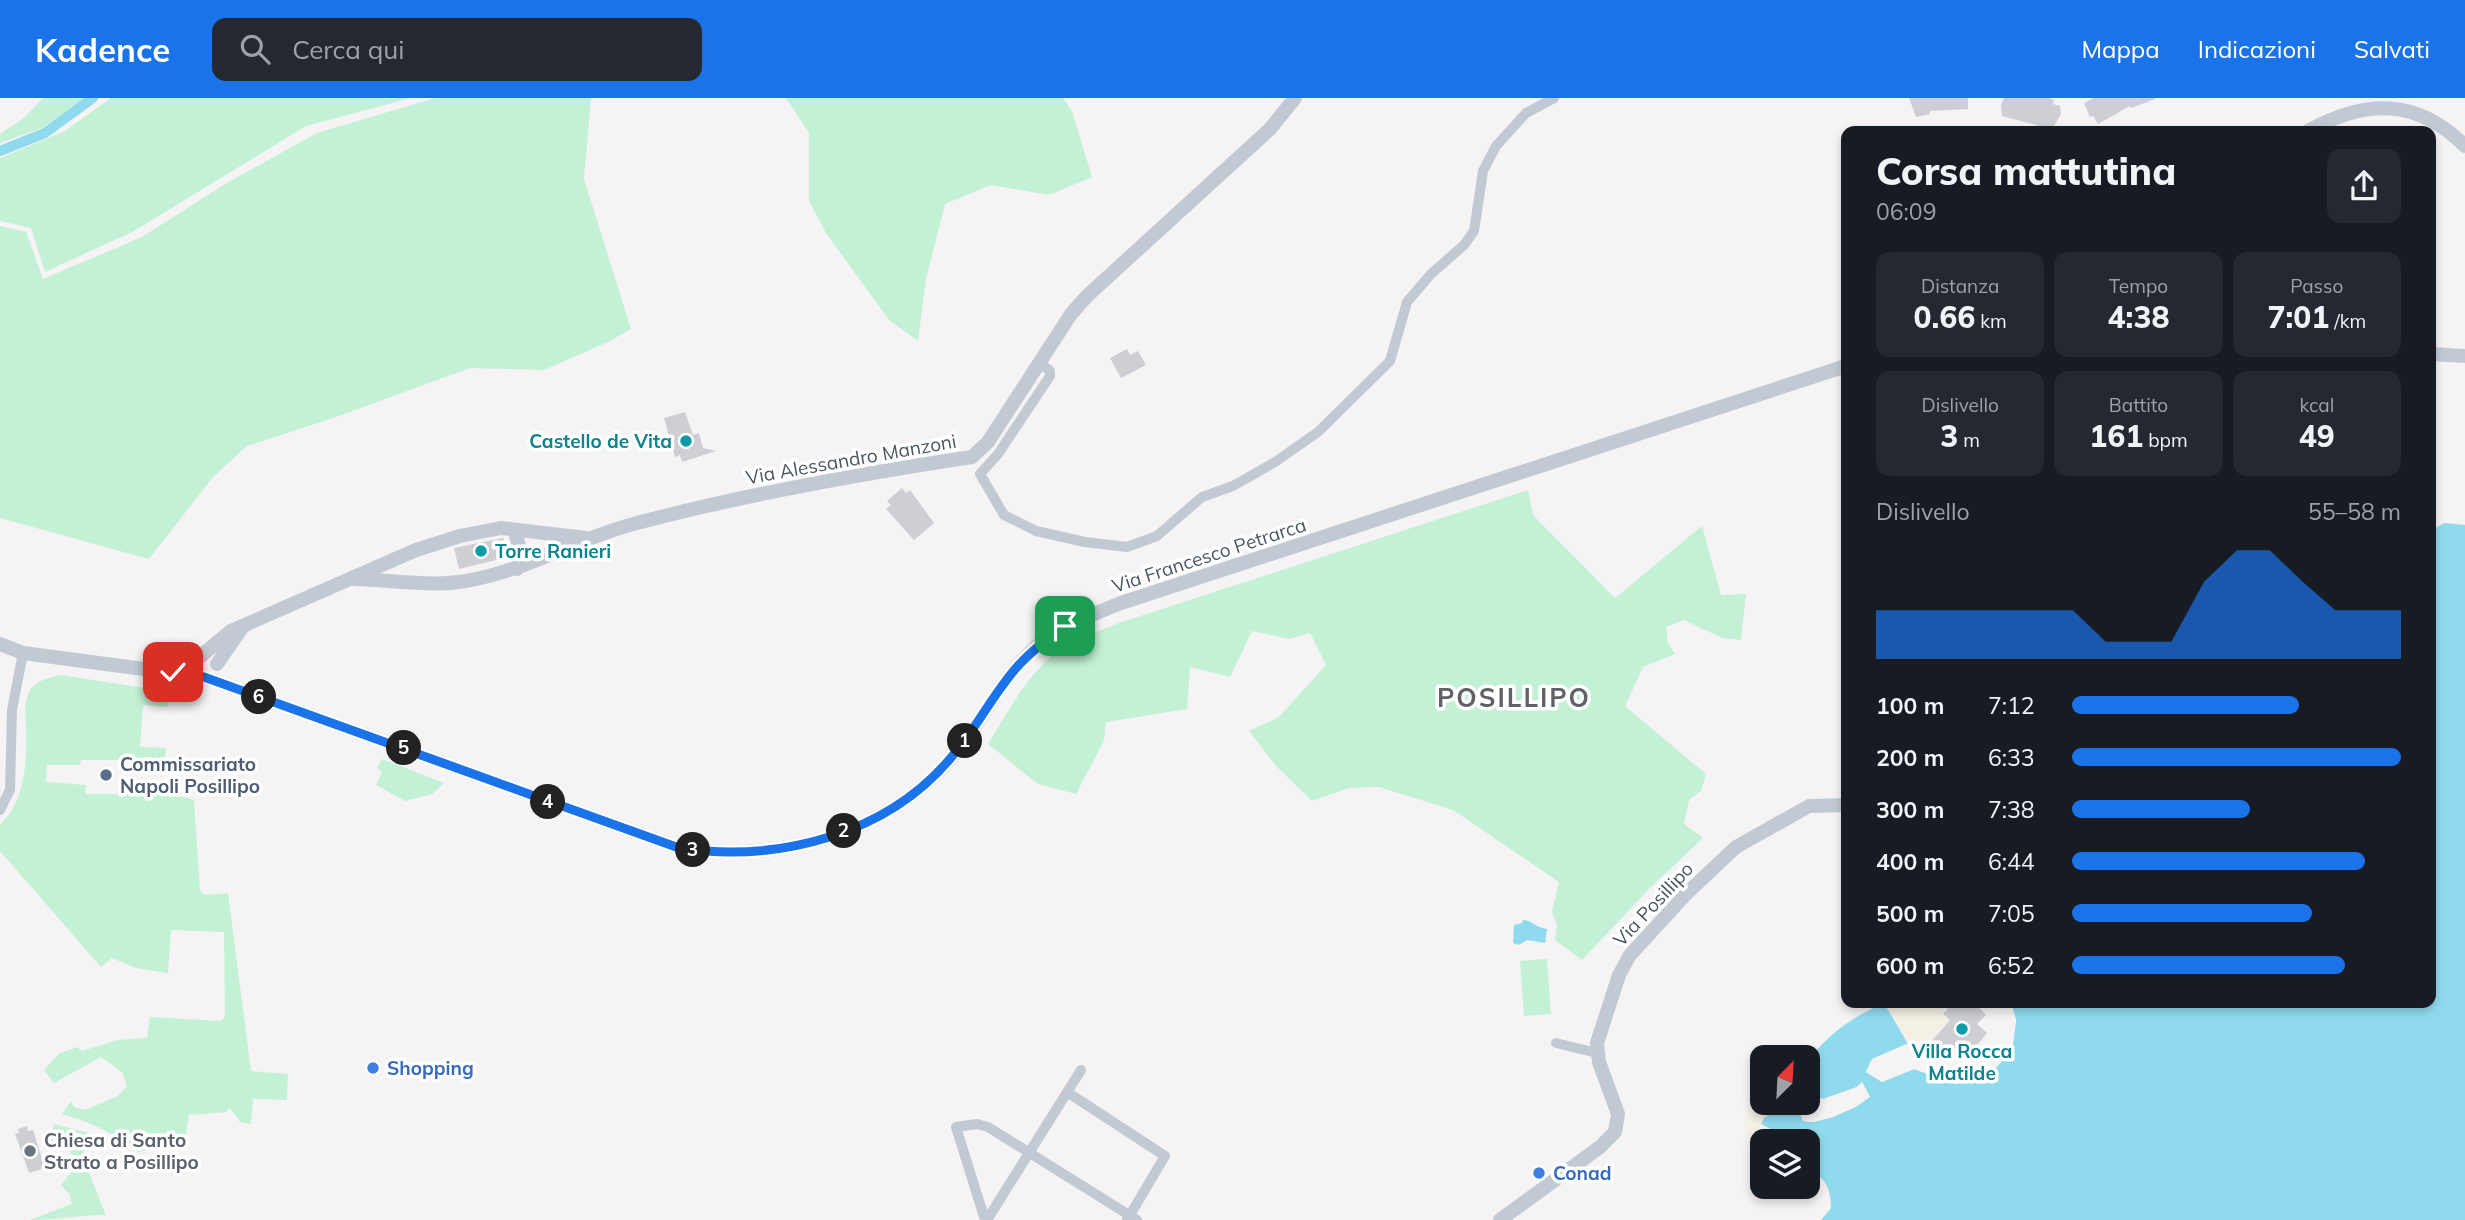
<!DOCTYPE html>
<html lang="it">
<head>
<meta charset="utf-8">
<style>
	:root { --surface:#171b24; --page:#242831; --text:#f1f3f6; --muted:#9ea1a6; --accent:#1a73e8 }
	body { margin:0; font-family:Mulish,sans-serif; background:var(--page); color:var(--text); height:100vh; display:flex; flex-direction:column; font-size:26px; white-space:nowrap }
	* { box-sizing:border-box; margin:0 }
	p { font-size:23px; color:var(--muted) }
	.icon { flex:none; width:38px; height:38px; fill:none; stroke:currentColor; stroke-width:2; stroke-linecap:round; stroke-linejoin:round }
	.map { position:relative; flex:1; overflow:hidden }
	.panel { position:absolute; left:1841px; top:28px; width:595px; height:882px; display:flex; flex-direction:column; background:var(--surface); border-radius:14px; box-shadow:0 4px 10px #0003 }
	.panel>* { flex:none }
	.needle { width:46px; rotate:24deg }
	.fabs { position:absolute; left:1750px; top:947px; display:grid; gap:14px }
	.fabs a { display:grid; place-items:center; width:70px; height:70px; border-radius:14px; background:var(--surface); box-shadow:0 4px 10px #0003; font-size:35px }
	.pin { position:absolute; display:grid; place-items:center; width:60px; height:60px; color:#fff; margin:-30px; border-radius:14px; box-shadow:0 4px 10px #0006 }
	.km { position:absolute; width:35px; height:35px; margin:-18px; border-radius:50%; background:#222; color:#fff; font-size:19px; line-height:35px; text-align:center }
	.round { display:grid; place-items:center; flex:none; width:74px; height:74px; border-radius:14px; background:var(--page) }
	.head { display:flex; align-items:center; justify-content:space-between; height:119px; padding:0 35px }
	h1 { font-size:38px; font-weight:800; line-height:52px }
	.stats { display:grid; grid-template-columns:repeat(3,1fr); gap:10px; height:119px; padding:7px 35px }
	.stats div { display:grid; align-content:center; border-radius:14px; background:var(--page); text-align:center }
	.stats b { font-size:30px; font-weight:800 }
	.stats small { font-size:19px; font-weight:400 }
	.stats p { font-size:19px }
	.chart { height:196px; padding:14px 35px }
	.chart p { display:flex; justify-content:space-between }
	.chart svg { width:100%; height:126px; margin-top:7px; fill:var(--accent); opacity:.7 }
	ul { padding:0 35px; list-style:none; font-size:23px }
	li { display:grid; grid-template-columns:112px 84px 1fr; align-items:center; height:52px }
	li i { height:18px; border-radius:9px; background:var(--accent) }
	header { display:flex; align-items:center; gap:42px; box-sizing:border-box; height:98px; padding:0 35px; background:var(--accent); color:#fff }
	header strong { font-size:33px }
	nav { display:flex; gap:38px; margin-inline-start:auto; font-size:24px }
	.search { width:490px; height:63px; background:var(--page); display:flex; align-items:center; gap:18px; box-sizing:border-box; padding:0 24px; border-radius:14px; color:var(--muted); font-size:26px }
	.map>svg:first-child { display:block }
	.green { fill:#c3f1d5 }
	.sand { fill:#f5f0e5 }
	.water { fill:#90daee }
	.pier { fill:#f5f3f3 }
	.lines { fill:none; stroke-linecap:round; stroke-linejoin:round }
	.canal { stroke:#90daee; stroke-width:10 }
	.building { fill:#cdcfd5 }
	.minor { stroke:#c1cad2; stroke-width:10 }
	.tertiary { stroke:#c1cad2; stroke-width:14 }
	.route-casing { stroke:#fff; stroke-width:14 }
	.route { stroke:#1a73e8; stroke-width:9 }
	.culture-dot { fill:#0f9aa8; stroke:#fff; stroke-width:2.5 }
	.service-dot { fill:#5c6f8a; stroke:#fff; stroke-width:2.5 }
	.shop-dot { fill:#3f7fe0; stroke:#fff; stroke-width:2.5 }
	.worship-dot { fill:#6b7280; stroke:#fff; stroke-width:2.5 }
	.labels { text-anchor:middle; dominant-baseline:central; stroke-width:7; stroke-linejoin:round; paint-order:stroke }
	.culture-label { font-size:19px; font-weight:bold; fill:#0d838f; stroke:#fff; text-anchor:end }
	.street-label { font-size:19px; fill:#4a5661; stroke:#fff }
	.service-label { font-size:19px; font-weight:bold; fill:#4e5e75; stroke:#fff; text-anchor:start }
	.shop-label { font-size:19px; font-weight:bold; fill:#366cbe; stroke:#fff; text-anchor:start }
	.worship-label { font-size:19px; font-weight:bold; fill:#5b616d; stroke:#fff; text-anchor:start }
	.district-label { font-size:26px; font-weight:bold; letter-spacing:2px; fill:#5f6368; stroke:#fff }
</style>
</head>
<body>
<header>
<strong>Kadence</strong>
<div class="search"><svg class="icon" aria-label="search" viewBox="0 0 24 24"><circle cx="10" cy="10" r="6"/><path d="M15 15l6 6"/></svg>Cerca qui</div>
<nav><a>Mappa</a><a>Indicazioni</a><a>Salvati</a></nav>
</header>
<div class="map">
<svg width="2465" height="1122" viewBox="0 0 2465 1122">
	<rect width="100%" height="100%" fill="#f5f3f3"/>
	<path class="green" d="M 43,0 L 88,0 L 42,30 L 0,45 L 0,36 L 24,20 Z
		M 111,0 L 411,0 L 306,28 L 134,133 L 45,174 L 31,130 L 0,123 L 0,60 L 65,33 Z
		M 435,0 L 591,0 L 584,81 L 631,231 L 606,245 L 544,272 L 470,270 L 336,319 L 247,348 L 213,379 L 149,461 L 0,420 L 0,128 L 26,134 L 43,181 L 142,139 L 225,86 L 317,35 Z
		M 786,0 L 1063,0 L 1072,13 L 1092,79 L 1049,97 L 991,87 L 945,106 L 926,181 L 918,243 L 889,222 L 826,135 L 809,103 L 809,35 Z
		M 1528,392 L 1533,417 L 1615,500 L 1702,428 L 1721,497 L 1746,496 L 1741,542 L 1722,540 L 1684,522 L 1666,529 L 1668,545 L 1675,556 L 1643,569 L 1625,608 L 1706,676 L 1701,693 L 1689,702 L 1684,726 L 1703,740 L 1649,791 L 1582,862 L 1555,842 L 1557,826 L 1552,814 L 1559,784 L 1453,712 L 1379,689 L 1348,690 L 1312,703 L 1276,668 L 1249,633 L 1279,619 L 1326,567 L 1310,535 L 1289,541 L 1252,533 L 1230,579 L 1190,569 L 1187,611 L 1106,624 L 1104,643 L 1076,696 L 1038,686 L 988,646 C 1008,614 1027,576 1058,553 C 1075,540 1099,534 1119,525 Z
		M 61,577 L 169,594 L 168,609 L 143,607 L 140,649 L 166,650 L 164,669 L 131,668 L 131,662 L 81,662 L 80,667 L 47,667 L 46,684 L 86,687 L 85,696 L 173,696 L 194,702 L 200,792 L 205,797 L 228,795 L 251,973 L 288,976 L 287,1002 L 253,1001 L 251,1026 L 240,1024 L 230,1010 L 226,1014 L 189,1017 L 184,1046 L 168,1046 L 138,1054 C 114,1035 91,1024 62,1016 L 71,1003 L 74,1009 L 85,1012 L 118,998 L 127,988 L 122,974 L 101,959 L 54,985 L 44,972 L 60,955 L 77,949 L 82,953 L 118,942 L 147,940 L 150,919 L 220,923 L 225,919 L 224,834 L 171,832 L 168,875 L 136,870 L 112,860 L 101,869 L 0,753 L 0,727 C 25,703 27,665 26,631 C 26,619 23,606 29,594 C 35,582 49,580 61,577 Z
		M 382,661 L 444,685 L 432,696 L 405,703 L 376,687 L 382,674 L 377,670 Z
		M 1547,861 L 1551,916 L 1524,918 L 1520,863 Z
		M 54,1026 L 88,1035 L 82,1060 L 71,1056 L 68,1045 L 49,1045 Z
		M 66,1057 L 84,1063 L 106,1117 C 81,1117 57,1122 30,1122 L 72,1106 L 70,1097 L 61,1087 L 78,1066 L 61,1060 Z"/>
	<path class="sand" d="M 1885,905 L 1947,905 L 1948,910 L 1943,916 L 1950,922 L 1931,944 L 1918,941 L 1908,946 Z
		M 1762,999 L 1762,1004 L 1808,1004 L 1808,999 L 1813,1007 L 1800,1014 L 1764,1020 L 1752,1043 L 1743,1027 L 1748,1010 Z"/>
	<path class="water" d="M 2445,425 L 2465,427 L 2465,1122 L 1821,1122 L 1831,1110 C 1831,1092 1826,1079 1808,1072 L 1808,1043 L 1784,1043 L 1779,1035 L 1761,1026 L 1764,1020 L 1781,1008 L 1791,1015 L 1800,1014 L 1803,1023 L 1814,1024 L 1870,999 L 1862,984 L 1857,989 L 1823,1001 L 1808,994 L 1808,962 C 1830,935 1852,919 1884,905 L 1908,946 L 1872,961 L 1866,974 L 1882,984 L 1914,971 L 1956,986 L 1987,978 L 2012,954 L 2016,922 L 2011,905 L 2431,905 L 2431,432 Z
		M 1523,822 C 1533,823 1536,830 1547,831 L 1545,845 L 1527,842 L 1519,847 L 1513,845 L 1514,827 L 1522,825 Z"/>
	<path class="pier" d="M 2007,905 L 2011,905 L 2016,922 L 2012,954 L 1987,978 L 1956,986 L 1914,971 L 1882,984 L 1866,974 L 1872,961 L 1911,944 L 1909,949 L 1874,963 L 1869,972 L 1882,980 L 1914,967 L 1956,983 L 1985,975 L 2009,953 L 2012,923 Z
		M 1862,984 L 1870,999 L 1856,1009 L 1833,1019 L 1814,1024 L 1803,1023 L 1800,1014 L 1803,1012 L 1805,1020 L 1814,1020 L 1854,1006 L 1867,997 L 1862,989 L 1824,1005 L 1819,1003 L 1857,989 Z"/>
	<g class="lines">
		<path class="canal" d="M 0,53 L 45,35 L 93,0"/>
	</g>
	<path class="building" d="M 1909,0 L 1968,0 L 1968,11 L 1930,13 L 1930,16 L 1916,19 Z
		M 2004,0 L 2048,0 L 2054,2 L 2053,6 L 2060,8 L 2061,16 L 2051,33 L 2037,29 L 2036,27 L 2002,18 L 2001,7 Z
		M 2094,0 L 2155,0 L 2155,1 L 2131,10 L 2130,8 L 2098,26 L 2093,18 L 2090,19 L 2084,5 Z
		M 1127,251 L 1130,257 L 1138,253 L 1146,267 L 1121,280 L 1110,260 Z
		M 685,314 L 693,337 L 699,335 L 703,350 L 716,353 L 682,364 L 680,357 L 675,359 L 664,320 Z
		M 902,390 L 906,395 L 910,392 L 934,425 L 914,442 L 886,411 L 891,407 L 887,403 Z
		M 503,440 L 508,459 L 459,471 L 454,450 Z
		M 1947,905 L 1975,905 L 1986,917 L 1977,926 L 1987,935 L 1975,950 L 1962,943 L 1947,959 L 1931,944 L 1950,922 L 1943,916 L 1948,910 Z
		M 27,1028 L 28,1033 L 33,1032 L 45,1070 L 29,1075 L 15,1036 L 19,1035 L 18,1031 Z"/>
	<g class="lines">
		<path class="minor" d="M 1040,265 L 1050,273 L 1050,278 L 998,356 L 980,376 L 1004,417 L 1036,433 L 1085,444 L 1127,449 L 1157,438 L 1202,399 L 1233,388 L 1275,364 L 1318,334 L 1390,263 L 1407,204 L 1431,176 L 1464,147 L 1474,133 L 1483,73 L 1496,48 L 1526,15 L 1554,0
			M 0,712 L 10,692 L 12,612 L 23,555
			M 1556,945 L 1597,955
			M 1067,994 L 1165,1058 L 1127,1122
			M 985,1122 L 956,1029 L 977,1026 L 988,1029 L 1137,1122
			M 987,1122 L 1081,972"/>
		<path class="tertiary" d="M 2308,33 C 2366,1 2417,0 2465,48
			M 2431,256 L 2465,258
			M 514,432 L 521,454 L 517,471
			M 354,481 C 390,482 431,489 466,483 C 526,473 578,440 637,425 C 747,396 859,376 972,359 L 988,344 L 1071,216 L 1087,198 L 1270,31 L 1295,0
			M 0,546 L 23,555 L 204,579 L 679,750 C 778,765 887,737 953,658 C 983,623 1002,578 1037,548 C 1062,527 1092,517 1121,505 L 1846,268
			M 217,566 L 241,531
			M 173,574 L 190,567 L 231,533 L 416,452 L 460,438 L 501,430 L 586,440
			M 1500,1122 L 1600,1049 L 1615,1034 L 1618,1016 L 1599,964 L 1597,945 L 1619,877 L 1630,857 L 1686,796 L 1736,749 L 1809,708 L 1846,707"/>
	</g>
	<g class="lines">
		<defs>
			<path id="route" d="M 173,574 L 204,579 L 679,750 C 778,765 889,737 954,656 C 977,629 993,596 1017,569 C 1031,553 1047,541 1065,528"/>
		</defs>
		<use href="#route" class="route-casing"/>
		<use href="#route" class="route"/>
	</g>
	<g class="culture-dot">
		<circle cx="686" cy="343" r="7"/>
		<circle cx="481" cy="453" r="7"/>
		<circle cx="1962" cy="931" r="7"/>
	</g>
	<circle class="service-dot" cx="106" cy="677" r="7"/>
	<g class="shop-dot">
		<circle cx="373" cy="970" r="7"/>
		<circle cx="1539" cy="1075" r="7"/>
	</g>
	<circle class="worship-dot" cx="30" cy="1053" r="7"/>
	<g class="labels">
		<g class="culture-label">
			<text x="672" y="343">Castello de Vita</text>
			<text x="495" y="453" text-anchor="start">Torre Ranieri</text>
			<text x="1962" y="953" text-anchor="middle">Villa Rocca<tspan x="1962" dy="22">Matilde</tspan></text>
		</g>
		<g class="street-label">
			<text transform="translate(851 361) rotate(-10)">Via Alessandro Manzoni</text>
			<text transform="translate(1209 457) rotate(-18)">Via Francesco Petrarca</text>
			<text transform="translate(1653 806) rotate(-47)">Via Posillipo</text>
		</g>
		<g class="service-label">
			<text x="120" y="666">Commissariato<tspan x="120" dy="22">Napoli Posillipo</tspan></text>
		</g>
		<g class="shop-label">
			<text x="387" y="970">Shopping</text>
			<text x="1553" y="1075">Conad</text>
		</g>
		<g class="worship-label">
			<text x="44" y="1042">Chiesa di Santo<tspan x="44" dy="22">Strato a Posillipo</tspan></text>
		</g>
		<g class="district-label">
			<text x="1514" y="599">POSILLIPO</text>
		</g>
	</g>
</svg>
<div class="fabs">
<a><svg class="needle" viewBox="-14 -14 28 28"><path d="M0-13l5 13h-10z" fill="#e53935"/><path d="M0 13l5-13h-10z" fill="#9ea1a6"/></svg></a>
<a><svg class="icon" aria-label="layers" viewBox="0 0 24 24"><path d="M12 4l9 5-9 5-9-5zM3 14l9 5 9-5"/></svg></a>
</div>
<div class="pin" style="left:1065px;top:528px;background:#1e9e55"><svg class="icon" aria-label="arrive" viewBox="0 0 24 24"><path d="M6 21V4h12l-3 4 3 4H6"/></svg></div>
<div class="pin" style="left:173px;top:574px;background:#d93025"><svg class="icon" aria-label="check" viewBox="0 0 24 24"><path d="M5 12l5 5 9-10"/></svg></div>
<b class="km" style="left:965px;top:643px">1</b>
<b class="km" style="left:844px;top:733px">2</b>
<b class="km" style="left:693px;top:752px">3</b>
<b class="km" style="left:548px;top:704px">4</b>
<b class="km" style="left:404px;top:650px">5</b>
<b class="km" style="left:259px;top:599px">6</b>
<section class="panel">
<div class="head"><div><h1>Corsa mattutina</h1><p>06:09</p></div><a class="round"><svg class="icon" aria-label="share" viewBox="0 0 24 24"><path d="M12 15V3M7 8l5-5 5 5M5 13v7h14v-7"/></svg></a></div>
<div class="stats">
<div><p>Distanza</p><b>0.66<small> km</small></b></div>
<div><p>Tempo</p><b>4:38</b></div>
<div><p>Passo</p><b>7:01<small> /km</small></b></div>
</div>
<div class="stats">
<div><p>Dislivello</p><b>3<small> m</small></b></div>
<div><p>Battito</p><b>161<small> bpm</small></b></div>
<div><p>kcal</p><b>49</b></div>
</div>
<div class="chart"><p><span>Dislivello</span>55–58 m</p>
<svg viewBox="0 0 160 44" preserveAspectRatio="none"><path d="M0 44V27L10 27L20 27L30 27L40 27L50 27L60 27L70 38L80 38L90 38L100 17L110 6L120 6L130 17L140 27L150 27L160 27V44z"/></svg>
</div>
<ul>
<li><b>100 m</b>7:12<i style="width:69%"></i></li>
<li><b>200 m</b>6:33<i style="width:100%"></i></li>
<li><b>300 m</b>7:38<i style="width:54%"></i></li>
<li><b>400 m</b>6:44<i style="width:89%"></i></li>
<li><b>500 m</b>7:05<i style="width:73%"></i></li>
<li><b>600 m</b>6:52<i style="width:83%"></i></li>
</ul>
</section>
</div>
</body>
</html>
